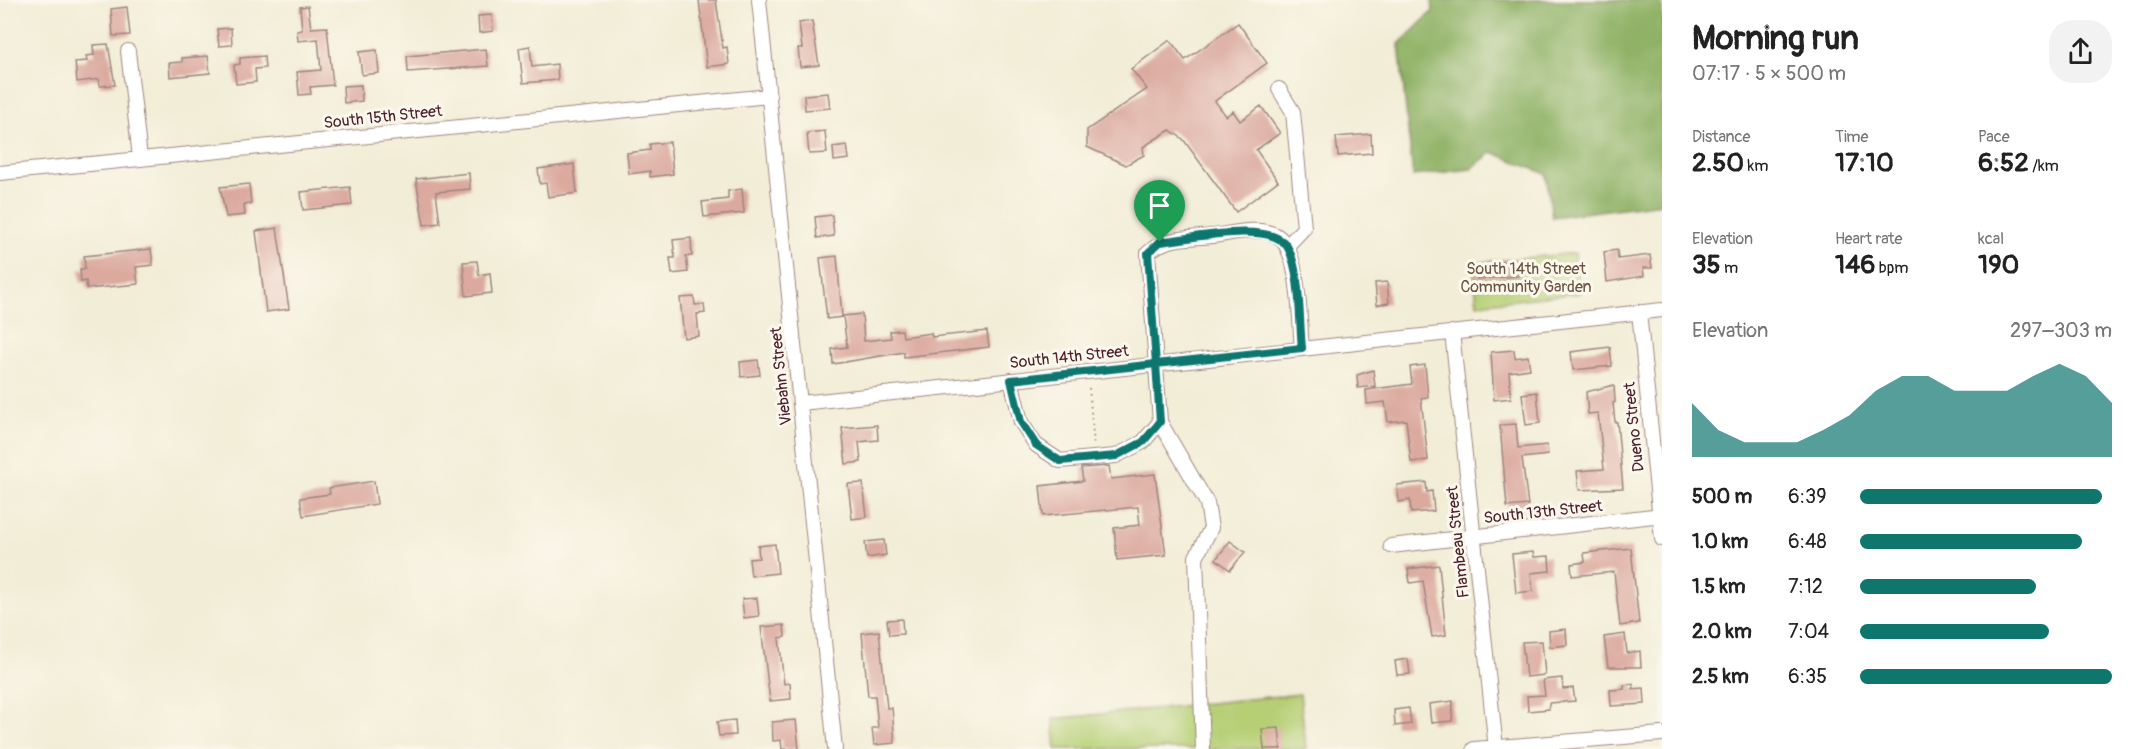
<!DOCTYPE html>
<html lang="en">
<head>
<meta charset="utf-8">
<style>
	:root { --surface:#fff; --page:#f2f2f2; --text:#222; --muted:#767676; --accent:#0f766e }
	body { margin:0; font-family:Pangolin,sans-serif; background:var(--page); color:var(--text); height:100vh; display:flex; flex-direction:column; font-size:22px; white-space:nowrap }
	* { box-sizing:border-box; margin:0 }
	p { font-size:20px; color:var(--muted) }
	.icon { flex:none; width:33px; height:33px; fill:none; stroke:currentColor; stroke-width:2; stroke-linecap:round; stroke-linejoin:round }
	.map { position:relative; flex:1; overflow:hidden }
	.details { display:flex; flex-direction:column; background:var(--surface); width:480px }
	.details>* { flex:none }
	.pin { position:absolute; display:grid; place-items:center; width:51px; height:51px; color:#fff; margin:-62px -26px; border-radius:50% 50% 50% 0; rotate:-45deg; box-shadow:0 0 6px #0007 }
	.pin .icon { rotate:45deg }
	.round { display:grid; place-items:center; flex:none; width:63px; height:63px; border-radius:24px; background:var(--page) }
	.head { display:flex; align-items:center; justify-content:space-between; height:102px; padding:0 30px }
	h1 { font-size:33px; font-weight:700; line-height:45px }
	.metrics { display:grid; grid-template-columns:repeat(3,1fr); gap:9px; height:102px; padding:6px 30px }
	.metrics div { display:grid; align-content:center }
	.metrics b { font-size:26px; font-weight:700 }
	.metrics small { font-size:16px; font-weight:400 }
	.metrics p { font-size:16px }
	.chart { height:168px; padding:12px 30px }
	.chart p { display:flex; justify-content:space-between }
	.chart svg { width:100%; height:108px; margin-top:6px; fill:var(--accent); opacity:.7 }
	ul { padding:0 30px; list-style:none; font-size:20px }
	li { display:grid; grid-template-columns:96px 72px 1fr; align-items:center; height:45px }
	li i { height:15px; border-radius:8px; background:var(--accent) }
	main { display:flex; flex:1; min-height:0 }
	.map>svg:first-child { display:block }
	.green { fill:#b6cf74; stroke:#807750; stroke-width:1.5 }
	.forest { fill:#90b266; stroke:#6d6848; stroke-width:1.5 }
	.building { fill:#dba99e }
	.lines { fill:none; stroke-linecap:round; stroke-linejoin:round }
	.minor-casing { stroke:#9e8680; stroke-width:16 }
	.path { stroke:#9e8680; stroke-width:2; stroke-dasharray:1.5 4.5; stroke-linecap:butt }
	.minor { stroke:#fff; stroke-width:14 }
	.route-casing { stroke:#fff; stroke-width:12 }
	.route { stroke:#0f766e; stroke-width:8 }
	.labels { text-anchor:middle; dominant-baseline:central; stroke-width:6; stroke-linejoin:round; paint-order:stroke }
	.street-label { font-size:16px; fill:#4a1f2b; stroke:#fbf7ec }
	.park-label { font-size:16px; fill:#6a5441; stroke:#fbf7ec }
</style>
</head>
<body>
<main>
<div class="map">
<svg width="1662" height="749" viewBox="0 0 1662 749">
	<rect width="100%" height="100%" fill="#fbf7ec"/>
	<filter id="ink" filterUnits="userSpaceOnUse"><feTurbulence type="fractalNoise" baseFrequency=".0167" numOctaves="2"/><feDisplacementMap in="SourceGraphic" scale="12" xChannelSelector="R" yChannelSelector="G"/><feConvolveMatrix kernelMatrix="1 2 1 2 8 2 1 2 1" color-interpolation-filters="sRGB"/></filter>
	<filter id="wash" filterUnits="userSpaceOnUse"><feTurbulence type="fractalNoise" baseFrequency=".008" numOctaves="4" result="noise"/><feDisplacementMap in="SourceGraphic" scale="24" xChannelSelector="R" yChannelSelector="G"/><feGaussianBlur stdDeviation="1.35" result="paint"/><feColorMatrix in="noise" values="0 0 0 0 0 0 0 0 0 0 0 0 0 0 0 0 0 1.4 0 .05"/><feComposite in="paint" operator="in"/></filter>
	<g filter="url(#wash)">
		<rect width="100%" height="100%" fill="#f2edd6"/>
		<path class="green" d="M 1575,253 L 1579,293 L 1477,304 L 1473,263 Z
			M 1300,694 L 1306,749 L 1056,749 L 1053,719 Z"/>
		<path class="forest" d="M 1432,0 L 1662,0 L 1662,203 L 1552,217 L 1546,174 L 1492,152 L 1471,169 L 1413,176 L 1399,44 L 1433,11 Z"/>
		<g id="blocks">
			<path class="building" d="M 699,0 L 716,0 L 723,48 L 727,47 L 729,64 L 707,67 Z
				M 308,6 L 311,28 L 327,27 L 333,85 L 310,87 L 311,94 L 299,95 L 297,72 L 321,70 L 318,39 L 298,41 L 297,31 L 302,30 L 300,7 Z
				M 127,7 L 130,35 L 113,36 L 111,9 Z
				M 492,15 L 493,31 L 479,33 L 478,16 Z
				M 812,21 L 819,65 L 800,67 L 798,48 L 802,48 L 799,23 Z
				M 1238,23 L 1267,63 L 1215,101 L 1226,116 L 1233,111 L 1240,121 L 1261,106 L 1280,133 L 1256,150 L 1278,181 L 1236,212 L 1183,139 L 1170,130 L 1143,147 L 1144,155 L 1126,165 L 1087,147 L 1087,130 L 1147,89 L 1131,69 L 1170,40 L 1185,60 Z
				M 231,28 L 232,45 L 219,46 L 217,29 Z
				M 108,44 L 115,85 L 100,86 L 99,79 L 77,82 L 75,62 L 87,61 L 86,56 L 94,55 L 93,45 Z
				M 530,46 L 532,67 L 557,64 L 558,80 L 523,83 L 519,48 Z
				M 486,49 L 488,66 L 408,72 L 407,56 Z
				M 377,50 L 379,73 L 362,75 L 359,52 Z
				M 208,56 L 210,73 L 170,77 L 169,63 L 182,62 L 182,58 Z
				M 264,56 L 265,68 L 255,69 L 256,82 L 236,84 L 234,65 L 240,64 L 240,58 Z
				M 361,85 L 362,101 L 344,103 L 343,86 Z
				M 828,93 L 830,108 L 805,110 L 804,95 Z
				M 825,131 L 827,153 L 809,154 L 807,133 Z
				M 1371,134 L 1372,153 L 1338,156 L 1336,137 Z
				M 670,142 L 673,174 L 650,177 L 650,171 L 629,174 L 627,153 L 650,150 L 650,144 Z
				M 847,145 L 849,159 L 834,161 L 833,147 Z
				M 574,164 L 577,193 L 548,197 L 546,183 L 540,184 L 538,169 Z
				M 469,173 L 470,189 L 436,192 L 440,223 L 424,225 L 416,179 Z
				M 249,184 L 251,204 L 244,204 L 245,215 L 226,217 L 220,187 Z
				M 350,187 L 352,205 L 303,210 L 301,192 Z
				M 742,189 L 744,213 L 704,217 L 702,202 L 728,199 L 728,191 Z
				M 832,215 L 834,236 L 817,238 L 815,217 Z
				M 277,228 L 289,309 L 266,312 L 256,231 Z
				M 691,238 L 692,256 L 686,256 L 688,272 L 672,274 L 670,258 L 675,258 L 673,240 Z
				M 151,249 L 153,265 L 136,267 L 138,284 L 87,289 L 86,281 L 81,282 L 80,269 L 85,269 L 84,256 Z
				M 1617,250 L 1618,259 L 1650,255 L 1652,268 L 1643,268 L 1644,276 L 1607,282 L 1604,252 Z
				M 837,256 L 842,317 L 827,319 L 820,258 Z
				M 1516,260 L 1518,276 L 1477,279 L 1477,269 L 1502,267 L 1501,262 Z
				M 477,261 L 479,275 L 490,273 L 492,293 L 466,296 L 463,262 Z
				M 1387,282 L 1389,303 L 1377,305 L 1375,283 Z
				M 694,297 L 695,305 L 704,304 L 705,313 L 697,314 L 699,336 L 684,338 L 680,298 Z
				M 862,314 L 864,341 L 891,338 L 890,331 L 902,330 L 903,337 L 931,333 L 932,337 L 987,331 L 989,347 L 904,357 L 904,352 L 833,364 L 832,349 L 847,347 L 843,316 Z
				M 1610,347 L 1612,366 L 1573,370 L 1571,352 Z
				M 1514,350 L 1515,358 L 1528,356 L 1530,369 L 1509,372 L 1511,398 L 1494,400 L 1491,352 Z
				M 758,360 L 760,375 L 741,377 L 740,362 Z
				M 1425,365 L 1428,397 L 1421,398 L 1428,460 L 1411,462 L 1406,420 L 1388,422 L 1385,402 L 1367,404 L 1366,390 L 1412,384 L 1410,367 Z
				M 1373,370 L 1375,386 L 1358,388 L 1357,375 Z
				M 1614,385 L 1615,402 L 1613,403 L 1615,422 L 1617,422 L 1623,488 L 1579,490 L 1577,471 L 1604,469 L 1598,413 L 1588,414 L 1586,392 Z
				M 1537,392 L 1540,423 L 1526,425 L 1522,394 Z
				M 1516,424 L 1518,448 L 1547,445 L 1548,455 L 1522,458 L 1528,505 L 1507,507 L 1500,425 Z
				M 877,425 L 878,440 L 859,442 L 861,462 L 846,464 L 842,428 Z
				M 1109,466 L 1111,479 L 1155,474 L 1166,555 L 1117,560 L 1114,528 L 1140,525 L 1138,507 L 1043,516 L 1040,486 L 1083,481 L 1081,468 Z
				M 374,481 L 377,504 L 303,516 L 300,498 L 330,494 L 329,488 Z
				M 1426,482 L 1427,492 L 1432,491 L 1434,511 L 1411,513 L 1410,500 L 1399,502 L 1397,485 Z
				M 863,483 L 867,517 L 852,519 L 848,484 Z
				M 884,540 L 886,555 L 867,558 L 865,542 Z
				M 1230,541 L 1245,552 L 1230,570 L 1216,559 Z
				M 775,544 L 778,573 L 751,576 L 749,559 L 759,558 L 758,546 Z
				M 1631,548 L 1639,623 L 1620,626 L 1614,572 L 1572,576 L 1571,564 L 1585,562 L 1584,553 Z
				M 1533,552 L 1534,557 L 1549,556 L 1550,571 L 1531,573 L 1533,591 L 1516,593 L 1512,554 Z
				M 1439,565 L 1446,635 L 1432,637 L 1423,581 L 1410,583 L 1408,569 Z
				M 757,598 L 759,616 L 744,618 L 742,599 Z
				M 902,619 L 903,634 L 889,635 L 887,620 Z
				M 784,625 L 785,637 L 779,638 L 784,684 L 790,683 L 791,699 L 770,701 L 761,627 Z
				M 1566,629 L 1567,645 L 1550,647 L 1549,631 Z
				M 879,631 L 887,708 L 892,708 L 895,743 L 874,745 L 872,728 L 878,728 L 875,696 L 868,696 L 862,633 Z
				M 1625,634 L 1627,653 L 1640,651 L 1641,667 L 1608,667 L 1604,637 Z
				M 1542,641 L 1545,675 L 1526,677 L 1522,642 Z
				M 1408,659 L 1410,674 L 1397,675 L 1395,661 Z
				M 1562,678 L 1563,689 L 1573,688 L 1575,701 L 1549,703 L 1549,709 L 1528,711 L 1527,696 L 1545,695 L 1543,680 Z
				M 1633,684 L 1633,689 L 1644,688 L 1645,704 L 1611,706 L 1610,690 L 1624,689 L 1624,685 Z
				M 1453,701 L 1452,721 L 1431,723 L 1429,704 Z
				M 1409,708 L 1411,724 L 1395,726 L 1394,710 Z
				M 735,720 L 736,735 L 719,736 L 717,722 Z
				M 796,720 L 799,749 L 782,749 L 781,740 L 773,741 L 772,722 Z
				M 1279,728 L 1281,749 L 1264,749 L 1262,729 Z"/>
		</g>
	</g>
	<g filter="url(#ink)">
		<use href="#blocks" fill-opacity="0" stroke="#9e8680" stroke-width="1.5"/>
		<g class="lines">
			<defs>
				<path id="minor" d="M 759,0 L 835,749
					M 128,51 L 140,158
					M 1279,89 L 1293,112 L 1304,228 L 1287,246
					M 0,173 L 769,96
					M 1639,312 L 1662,539
					M 1452,332 L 1496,749
					M 1011,380 L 1021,422 L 1036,445 L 1060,461 L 1116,456 L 1143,442 L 1160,422
					M 801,403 L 1662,310
					M 1391,546 L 1662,515
					M 1203,749 L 1196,557 L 1211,528 L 1207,503 L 1160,422 L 1148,253 C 1166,236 1187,239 1212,236 C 1230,234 1258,226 1276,235 C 1301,249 1299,321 1302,348
					M 1474,749 L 1662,734"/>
			</defs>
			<use href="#minor" class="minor-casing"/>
			<path class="path" d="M 1089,388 L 1094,445"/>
			<use href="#minor" class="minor"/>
		</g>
	</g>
	<g class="lines" filter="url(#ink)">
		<defs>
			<path id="route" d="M 1160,242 L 1148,253 L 1156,364 L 1011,380 L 1021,422 L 1036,445 L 1060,461 L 1116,456 L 1143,442 L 1160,422 L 1156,364 L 1302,348 C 1299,320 1301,273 1288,248 C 1274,219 1188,239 1160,242"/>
		</defs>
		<use href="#route" class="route-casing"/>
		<use href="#route" class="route"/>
	</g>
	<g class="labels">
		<g class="street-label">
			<text transform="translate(383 117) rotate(-6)">South 15th Street</text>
			<text transform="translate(1069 357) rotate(-6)">South 14th Street</text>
			<text transform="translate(781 376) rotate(-96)">Viebahn Street</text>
			<text transform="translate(1634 427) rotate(-96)">Dueno Street</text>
			<text transform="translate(1543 512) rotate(-6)">South 13th Street</text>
			<text transform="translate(1458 542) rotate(-96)">Flambeau Street</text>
		</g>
		<g class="park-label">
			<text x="1526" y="269">South 14th Street<tspan x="1526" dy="18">Community Garden</tspan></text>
		</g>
	</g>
</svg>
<div class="pin" style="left:1160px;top:242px;background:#1e9e55"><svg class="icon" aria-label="arrive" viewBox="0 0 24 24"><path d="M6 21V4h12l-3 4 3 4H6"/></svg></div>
</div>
<section class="details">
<div class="head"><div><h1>Morning run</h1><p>07:17 · 5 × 500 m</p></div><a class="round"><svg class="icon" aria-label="share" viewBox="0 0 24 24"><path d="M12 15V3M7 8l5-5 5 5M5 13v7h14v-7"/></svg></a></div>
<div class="metrics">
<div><p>Distance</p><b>2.50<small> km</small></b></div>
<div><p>Time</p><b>17:10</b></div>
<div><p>Pace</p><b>6:52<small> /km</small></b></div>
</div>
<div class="metrics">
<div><p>Elevation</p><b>35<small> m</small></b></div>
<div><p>Heart rate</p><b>146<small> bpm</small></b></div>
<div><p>kcal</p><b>190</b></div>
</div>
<div class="chart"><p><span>Elevation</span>297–303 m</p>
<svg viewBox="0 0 160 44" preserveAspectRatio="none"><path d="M0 44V22L10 33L20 38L30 38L40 38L50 33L60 27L70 17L80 11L90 11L100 17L110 17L120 17L130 11L140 6L150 11L160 22V44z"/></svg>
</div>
<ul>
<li><b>500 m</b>6:39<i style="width:96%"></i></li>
<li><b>1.0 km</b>6:48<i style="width:88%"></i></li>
<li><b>1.5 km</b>7:12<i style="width:70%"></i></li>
<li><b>2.0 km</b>7:04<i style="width:75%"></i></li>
<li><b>2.5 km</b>6:35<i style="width:100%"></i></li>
</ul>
</section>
</main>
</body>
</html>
